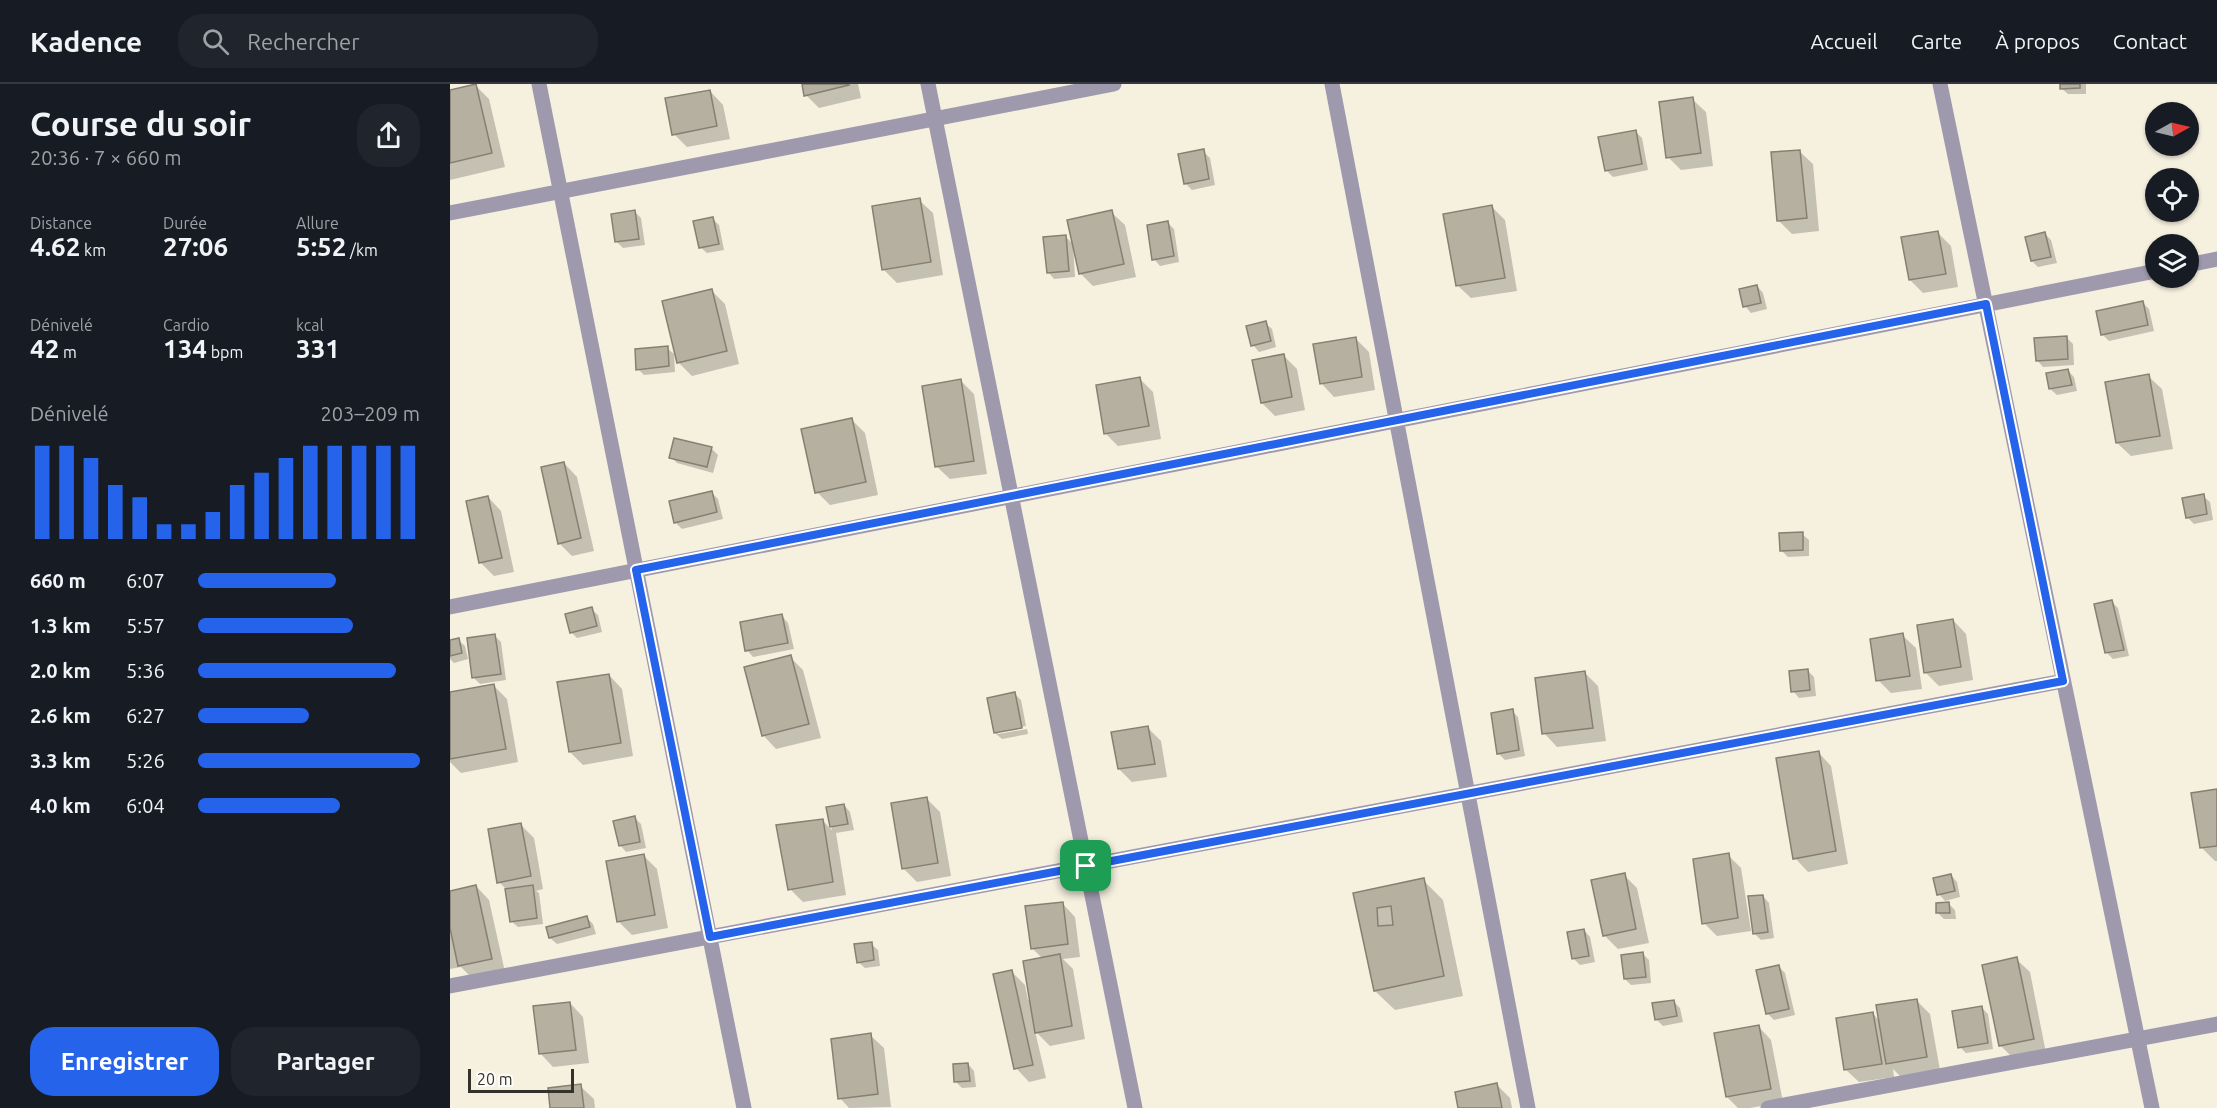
<!DOCTYPE html>
<html lang="fr">
<head>
<meta charset="utf-8">
<style>
	:root { --surface:#171b24; --page:#20242c; --text:#f1f3f6; --muted:#9ea1a6; --line:#363941; --accent:#2563eb }
	body { margin:0; font-family:Ubuntu,sans-serif; background:var(--page); color:var(--text); height:100vh; display:flex; flex-direction:column; font-size:22px; white-space:nowrap }
	* { box-sizing:border-box; margin:0 }
	p { font-size:20px; color:var(--muted) }
	.icon { flex:none; width:33px; height:33px; fill:none; stroke:currentColor; stroke-width:2; stroke-linecap:round; stroke-linejoin:round }
	.map { position:relative; flex:1; overflow:hidden }
	.details { display:flex; flex-direction:column; background:var(--surface); width:450px }
	.details>* { flex:none }
	.needle { width:39px; rotate:82deg }
	.controls { position:absolute; left:1695px; top:18px; display:grid; gap:12px }
	.controls a { display:grid; place-items:center; width:54px; height:54px; border-radius:50%; background:var(--surface); box-shadow:0 2px 4px #0004; font-size:30px }
	.scale { position:absolute; left:18px; bottom:15px; width:106px; box-sizing:border-box; padding-left:6px; border:3px solid #34322b; border-top:0; font-size:16px; line-height:21px; white-space:nowrap; color:#34322b; -webkit-text-stroke:4px #fefdfa; paint-order:stroke }
	.pin { position:absolute; display:grid; place-items:center; width:51px; height:51px; color:#fff; margin:-26px; border-radius:12px; box-shadow:0 3px 9px #0006 }
	.round { display:grid; place-items:center; flex:none; width:63px; height:63px; border-radius:24px; background:var(--page) }
	.headline { display:flex; align-items:center; justify-content:space-between; height:102px; padding:0 30px }
	h1 { font-size:33px; font-weight:600; line-height:45px }
	.figures { display:grid; grid-template-columns:repeat(3,1fr); gap:9px; height:102px; padding:6px 30px }
	.figures div { display:grid; align-content:center }
	.figures b { font-size:26px; font-weight:600 }
	.figures small { font-size:16px; font-weight:400 }
	.figures p { font-size:16px }
	.chart { height:168px; padding:12px 30px }
	.chart p { display:flex; justify-content:space-between }
	.chart svg { width:100%; height:108px; margin-top:6px; stroke:var(--accent); stroke-width:6 }
	.primary-button { display:flex; gap:12px; margin-top:auto; padding:12px 30px }
	.primary-button a { flex:1; height:69px; border-radius:24px; background:var(--accent); color:#fff; font-size:24px; font-weight:600; line-height:69px; text-align:center }
	.primary-button a+a { background:var(--page); color:var(--text) }
	ul { padding:0 30px; list-style:none; font-size:20px }
	li { display:grid; grid-template-columns:96px 72px 1fr; align-items:center; height:45px }
	li i { height:15px; border-radius:8px; background:var(--accent) }
	header { display:flex; align-items:center; gap:36px; box-sizing:border-box; height:84px; padding:0 30px; background:var(--surface); border-bottom:2px solid var(--line) }
	header strong { font-size:28px }
	nav { display:flex; gap:33px; margin-inline-start:auto; font-size:21px }
	.search { width:420px; height:54px; background:var(--page); display:flex; align-items:center; gap:15px; box-sizing:border-box; padding:0 21px; border-radius:24px; color:var(--muted); font-size:22px }
	main { display:flex; flex:1; min-height:0 }
	.map>svg:first-child { display:block }
	.shadow { fill:#0003 }
	.building { fill:#b6b0a1; stroke:#868072; stroke-width:1.5; fill-rule:evenodd }
	.lines { fill:none; stroke-linecap:round; stroke-linejoin:round }
	.minor { stroke:#9f99ae; stroke-width:15 }
	.route-casing { stroke:#fff; stroke-width:12 }
	.route { stroke:#2563eb; stroke-width:8 }
</style>
</head>
<body>
<header>
<strong>Kadence</strong>
<div class="search"><svg class="icon" aria-label="search" viewBox="0 0 24 24"><circle cx="10" cy="10" r="6"/><path d="M15 15l6 6"/></svg>Rechercher</div>
<nav><a>Accueil</a><a>Carte</a><a>À propos</a><a>Contact</a></nav>
</header>
<main>
<section class="details">
<div class="headline"><div><h1>Course du soir</h1><p>20:36 · 7 × 660 m</p></div><a class="round"><svg class="icon" aria-label="share" viewBox="0 0 24 24"><path d="M12 15V3M7 8l5-5 5 5M5 13v7h14v-7"/></svg></a></div>
<div class="figures">
<div><p>Distance</p><b>4.62<small> km</small></b></div>
<div><p>Durée</p><b>27:06</b></div>
<div><p>Allure</p><b>5:52<small> /km</small></b></div>
</div>
<div class="figures">
<div><p>Dénivelé</p><b>42<small> m</small></b></div>
<div><p>Cardio</p><b>134<small> bpm</small></b></div>
<div><p>kcal</p><b>331</b></div>
</div>
<div class="chart"><p><span>Dénivelé</span>203–209 m</p>
<svg viewBox="0 0 160 44" preserveAspectRatio="none"><path d="M5 44V6M15 44V6M25 44V11M35 44V22M45 44V27M55 44V38M65 44V38M75 44V33M85 44V22M95 44V17M105 44V11M115 44V6M125 44V6M135 44V6M145 44V6M155 44V6"/></svg>
</div>
<ul>
<li><b>660 m</b>6:07<i style="width:62%"></i></li>
<li><b>1.3 km</b>5:57<i style="width:70%"></i></li>
<li><b>2.0 km</b>5:36<i style="width:89%"></i></li>
<li><b>2.6 km</b>6:27<i style="width:50%"></i></li>
<li><b>3.3 km</b>5:26<i style="width:100%"></i></li>
<li><b>4.0 km</b>6:04<i style="width:64%"></i></li>
</ul>
<div class="primary-button"><a>Enregistrer</a><a>Partager</a></div>
</section>
<div class="map">
<svg width="1767" height="1024" viewBox="0 0 1767 1024">
	<rect width="100%" height="100%" fill="#f6f0df"/>
	<path class="shadow" d="M 353,0 L 408,0 L 411,14 L 369,24 L 356,11 Z
		M 1611,0 L 1636,0 L 1636,10 L 1618,10 L 1611,4 Z
		M 26,2 L 39,15 L 55,83 L 0,96 L 0,8 Z
		M 260,7 L 273,21 L 280,55 L 237,63 L 224,50 Z
		M 1242,15 L 1256,28 L 1263,82 L 1231,86 L 1218,73 Z
		M 1185,47 L 1192,54 L 1198,86 L 1163,93 L 1156,86 Z
		M 753,67 L 760,74 L 765,101 L 742,106 L 736,100 Z
		M 1349,67 L 1363,80 L 1369,147 L 1342,150 L 1328,136 Z
		M 469,116 L 483,129 L 493,191 L 447,199 L 434,186 Z
		M 1042,123 L 1055,136 L 1067,207 L 1021,214 L 1007,201 Z
		M 185,128 L 191,134 L 195,161 L 173,164 L 166,157 Z
		M 661,128 L 675,141 L 686,193 L 643,202 L 630,189 Z
		M 262,134 L 269,141 L 274,166 L 257,169 L 250,163 Z
		M 718,139 L 724,145 L 729,178 L 710,182 L 704,175 Z
		M 1487,148 L 1501,162 L 1508,203 L 1473,209 L 1460,196 Z
		M 1595,150 L 1601,156 L 1607,179 L 1588,183 L 1582,177 Z
		M 615,152 L 623,160 L 625,193 L 604,195 L 598,188 Z
		M 1307,202 L 1313,209 L 1317,225 L 1301,229 L 1295,222 Z
		M 262,207 L 275,220 L 289,280 L 242,292 L 228,278 Z
		M 1693,219 L 1699,225 L 1704,247 L 1659,257 L 1652,250 Z
		M 815,239 L 822,245 L 826,263 L 809,268 L 803,261 Z
		M 905,254 L 919,268 L 925,306 L 884,313 L 871,299 Z
		M 1617,254 L 1623,260 L 1624,281 L 1593,283 L 1587,276 Z
		M 217,264 L 224,270 L 225,288 L 194,291 L 188,285 Z
		M 833,271 L 847,285 L 855,326 L 825,332 L 812,319 Z
		M 1618,287 L 1624,293 L 1627,307 L 1607,311 L 1600,305 Z
		M 1698,292 L 1712,305 L 1723,365 L 1681,372 L 1667,359 Z
		M 690,295 L 703,308 L 711,355 L 668,362 L 655,349 Z
		M 511,297 L 524,310 L 537,390 L 500,395 L 486,382 Z
		M 402,336 L 415,349 L 428,411 L 380,421 L 367,408 Z
		M 261,364 L 268,371 L 263,389 L 227,379 L 221,373 Z
		M 114,379 L 127,393 L 144,467 L 122,472 L 109,459 Z
		M 261,408 L 268,415 L 273,435 L 232,445 L 225,438 Z
		M 1753,412 L 1760,418 L 1763,436 L 1744,440 L 1737,433 Z
		M 38,413 L 51,427 L 64,488 L 44,492 L 31,479 Z
		M 1352,450 L 1359,456 L 1359,472 L 1338,473 L 1331,466 Z
		M 1662,518 L 1668,524 L 1679,572 L 1663,575 L 1657,569 Z
		M 141,525 L 148,531 L 152,548 L 127,554 L 121,548 Z
		M 332,532 L 338,539 L 344,565 L 303,573 L 297,566 Z
		M 1503,536 L 1516,550 L 1523,596 L 1489,602 L 1475,588 Z
		M 1452,551 L 1466,564 L 1472,605 L 1441,609 L 1428,596 Z
		M 45,552 L 51,558 L 56,596 L 30,600 L 24,594 Z
		M 8,556 L 15,562 L 18,575 L 4,579 L 0,575 L 0,558 Z
		M 340,573 L 353,586 L 371,654 L 326,665 L 313,651 Z
		M 1357,586 L 1364,593 L 1366,612 L 1349,614 L 1343,607 Z
		M 1135,589 L 1148,602 L 1156,657 L 1107,663 L 1094,649 Z
		M 159,591 L 172,605 L 183,672 L 133,681 L 120,668 Z
		M 44,602 L 57,615 L 68,678 L 11,689 L 0,678 L 0,610 Z
		M 565,610 L 571,616 L 576,642 L 548,647 L 548,650 L 577,645 L 578,650 L 552,655 L 545,649 Z
		M 1062,627 L 1068,633 L 1075,672 L 1055,676 L 1048,669 Z
		M 698,644 L 711,657 L 717,693 L 682,698 L 669,685 Z
		M 1368,668 L 1381,682 L 1398,780 L 1358,788 L 1345,774 Z
		M 1767,706 L 1767,777 L 1765,777 L 1752,764 Z
		M 477,715 L 490,728 L 501,792 L 467,798 L 453,784 Z
		M 394,721 L 400,728 L 404,746 L 386,749 L 396,811 L 353,818 L 340,805 L 373,737 L 382,746 L 378,724 Z
		M 185,734 L 191,740 L 196,764 L 176,768 L 170,761 Z
		M 71,741 L 84,754 L 93,805 L 86,807 L 89,809 L 93,840 L 68,843 L 61,837 L 57,806 L 49,798 Z
		M 1278,771 L 1291,784 L 1301,847 L 1267,852 L 1254,839 Z
		M 194,772 L 207,785 L 218,844 L 182,851 L 168,837 Z
		M 1174,791 L 1187,804 L 1199,859 L 1168,865 L 1155,852 Z
		M 1501,791 L 1507,798 L 1510,813 L 1495,817 L 1489,810 Z
		M 973,796 L 993,816 L 1013,912 L 945,926 L 925,907 L 905,810 Z
		M 26,802 L 39,816 L 55,888 L 23,895 L 11,883 L 0,885 L 0,808 Z
		M 1313,812 L 1319,819 L 1324,854 L 1311,856 L 1304,849 Z
		M 612,819 L 625,833 L 630,873 L 613,875 L 623,885 L 635,955 L 600,962 L 585,947 L 596,994 L 579,998 L 566,984 L 562,888 L 575,901 L 578,916 L 581,915 L 593,875 L 582,864 Z
		M 1498,819 L 1505,826 L 1506,835 L 1494,835 L 1488,829 Z
		M 136,833 L 143,840 L 146,850 L 107,860 L 100,854 Z
		M 1134,846 L 1140,853 L 1145,878 L 1130,881 L 1123,874 Z
		M 421,860 L 428,866 L 430,882 L 415,884 L 408,878 Z
		M 1193,870 L 1199,876 L 1201,899 L 1181,901 L 1175,895 Z
		M 1566,875 L 1580,888 L 1596,969 L 1564,975 L 1550,961 Z
		M 1328,882 L 1335,889 L 1345,931 L 1324,936 L 1317,929 Z
		M 1466,916 L 1480,930 L 1490,986 L 1451,993 L 1443,985 L 1444,993 L 1409,998 L 1395,985 L 1423,930 L 1430,937 Z
		M 1224,918 L 1230,924 L 1233,938 L 1213,942 L 1206,935 Z
		M 120,919 L 133,933 L 139,979 L 103,983 L 90,969 Z
		M 1532,924 L 1538,930 L 1543,965 L 1516,969 L 1510,963 Z
		M 1308,942 L 1321,956 L 1333,1018 L 1300,1024 L 1288,1024 L 1277,1013 Z
		M 420,951 L 434,964 L 441,1023 L 399,1024 L 390,1014 Z
		M 518,980 L 524,987 L 526,1003 L 512,1004 L 506,998 Z
		M 1047,1001 L 1060,1014 L 1062,1024 L 1010,1024 Z
		M 130,1002 L 144,1015 L 145,1024 L 102,1024 Z"/>
	<path class="building" d="M 26,0 L 42,69 L 0,79 L 0,6 Z
		M 352,0 L 398,0 L 399,1 L 354,12 Z
		M 1610,0 L 1630,0 L 1630,4 L 1610,5 Z
		M 260,6 L 267,42 L 222,51 L 215,14 Z
		M 1243,13 L 1251,69 L 1216,74 L 1209,18 Z
		M 1186,46 L 1192,80 L 1155,87 L 1148,53 Z
		M 754,65 L 759,95 L 734,100 L 728,70 Z
		M 1350,66 L 1357,134 L 1327,137 L 1321,68 Z
		M 470,114 L 481,178 L 432,186 L 422,122 Z
		M 1042,121 L 1055,194 L 1006,202 L 993,130 Z
		M 185,126 L 189,155 L 165,158 L 161,130 Z
		M 662,126 L 674,180 L 629,190 L 617,136 Z
		M 263,133 L 269,160 L 249,164 L 243,137 Z
		M 718,137 L 724,172 L 702,176 L 697,141 Z
		M 1488,147 L 1496,190 L 1459,196 L 1451,153 Z
		M 1595,148 L 1601,173 L 1581,177 L 1575,153 Z
		M 616,151 L 619,187 L 597,189 L 593,153 Z
		M 1307,201 L 1311,219 L 1293,223 L 1289,205 Z
		M 262,205 L 277,267 L 227,279 L 212,217 Z
		M 1693,217 L 1698,241 L 1651,251 L 1646,227 Z
		M 816,237 L 821,257 L 801,262 L 796,242 Z
		M 1617,252 L 1618,275 L 1586,277 L 1584,254 Z
		M 906,253 L 912,293 L 870,300 L 863,260 Z
		M 218,262 L 219,282 L 186,286 L 185,265 Z
		M 834,270 L 842,313 L 811,319 L 802,276 Z
		M 1618,285 L 1622,301 L 1599,305 L 1596,289 Z
		M 1699,290 L 1710,352 L 1666,359 L 1655,298 Z
		M 690,293 L 699,342 L 654,350 L 646,301 Z
		M 511,295 L 524,377 L 485,383 L 472,302 Z
		M 402,334 L 416,398 L 365,409 L 351,345 Z
		M 224,354 L 262,363 L 257,383 L 219,374 Z
		M 114,378 L 131,454 L 108,460 L 91,383 Z
		M 262,407 L 267,428 L 224,439 L 219,417 Z
		M 1754,410 L 1757,430 L 1736,434 L 1732,414 Z
		M 38,412 L 52,474 L 29,479 L 16,417 Z
		M 1353,448 L 1353,466 L 1330,467 L 1329,449 Z
		M 1662,516 L 1674,566 L 1655,569 L 1644,520 Z
		M 142,523 L 147,542 L 120,549 L 115,530 Z
		M 332,530 L 338,559 L 295,567 L 290,538 Z
		M 1503,535 L 1511,583 L 1474,589 L 1467,541 Z
		M 1453,549 L 1460,592 L 1426,597 L 1420,555 Z
		M 45,550 L 51,590 L 22,594 L 17,554 Z
		M 9,554 L 12,569 L 0,572 L 0,556 Z
		M 341,571 L 359,640 L 312,652 L 294,583 Z
		M 1358,585 L 1360,606 L 1341,608 L 1339,587 Z
		M 1135,587 L 1143,644 L 1092,650 L 1085,594 Z
		M 159,590 L 171,659 L 119,668 L 107,598 Z
		M 44,600 L 56,665 L 0,675 L 0,608 Z
		M 565,608 L 572,644 L 544,649 L 537,614 Z
		M 1063,625 L 1069,666 L 1047,670 L 1041,629 Z
		M 698,642 L 705,680 L 668,685 L 661,648 Z
		M 1369,667 L 1386,767 L 1343,775 L 1326,674 Z
		M 1767,705 L 1767,762 L 1750,764 L 1741,709 Z
		M 477,713 L 488,779 L 452,785 L 441,719 Z
		M 394,720 L 398,740 L 380,743 L 376,723 Z
		M 185,732 L 190,758 L 169,762 L 163,737 Z
		M 373,735 L 383,798 L 338,806 L 326,741 Z
		M 71,739 L 81,792 L 47,799 L 38,745 Z
		M 1279,769 L 1288,834 L 1252,840 L 1243,775 Z
		M 194,770 L 205,831 L 167,838 L 156,777 Z
		M 1175,789 L 1186,845 L 1153,852 L 1141,796 Z
		M 1501,790 L 1505,807 L 1487,811 L 1483,794 Z
		M 974,794 L 994,892 L 924,907 L 903,809 ZM 941,822 L 943,841 L 928,842 L 927,824 Z
		M 26,801 L 42,875 L 8,882 L 0,844 L 0,807 Z
		M 83,801 L 87,834 L 60,838 L 55,805 Z
		M 1313,811 L 1318,848 L 1303,850 L 1298,812 Z
		M 613,818 L 618,860 L 581,865 L 575,822 Z
		M 1499,818 L 1500,829 L 1486,829 L 1486,819 Z
		M 137,832 L 140,843 L 99,854 L 96,843 Z
		M 1134,845 L 1139,872 L 1122,875 L 1117,848 Z
		M 422,858 L 424,876 L 407,879 L 404,860 Z
		M 1193,868 L 1196,893 L 1174,895 L 1171,871 Z
		M 610,870 L 622,942 L 585,949 L 573,877 Z
		M 1567,873 L 1584,955 L 1549,962 L 1532,881 Z
		M 1329,881 L 1339,925 L 1316,930 L 1306,886 Z
		M 562,886 L 583,981 L 564,985 L 543,890 Z
		M 1467,915 L 1477,973 L 1436,980 L 1426,921 Z
		M 1224,916 L 1227,932 L 1205,936 L 1202,919 Z
		M 120,918 L 126,966 L 89,970 L 83,922 Z
		M 1532,922 L 1538,959 L 1508,964 L 1502,927 Z
		M 1423,928 L 1432,980 L 1394,986 L 1386,934 Z
		M 1309,941 L 1321,1005 L 1276,1013 L 1264,949 Z
		M 421,949 L 428,1010 L 388,1015 L 381,955 Z
		M 518,979 L 520,997 L 504,998 L 503,980 Z
		M 1047,999 L 1052,1024 L 1008,1024 L 1005,1008 Z
		M 131,1000 L 134,1024 L 100,1024 L 98,1004 Z"/>
	<g class="lines">
		<path class="minor" d="M 89,0 L 294,1024
			M 478,0 L 685,1024
			M 882,0 L 1078,1024
			M 1490,0 L 1702,1024
			M 0,129 L 664,0
			M 1738,181 L 1767,175
			M 0,523 L 1706,187
			M 0,902 L 1613,597
			M 1318,1024 L 1767,940"/>
	</g>
	<g class="lines">
		<defs>
			<path id="route" d="M 1536,220 L 1613,597 L 260,853 L 186,486 Z"/>
		</defs>
		<use href="#route" class="route-casing"/>
		<use href="#route" class="route"/>
	</g>
</svg>
<div class="controls">
<a><svg class="needle" viewBox="-14 -14 28 28"><path d="M0-13l5 13h-10z" fill="#e53935"/><path d="M0 13l5-13h-10z" fill="#9ea1a6"/></svg></a>
<a><svg class="icon" aria-label="locate" viewBox="0 0 24 24"><circle cx="12" cy="12" r="6"/><path d="M12 2v4M12 18v4M2 12h4M18 12h4"/></svg></a>
<a><svg class="icon" aria-label="layers" viewBox="0 0 24 24"><path d="M12 4l9 5-9 5-9-5zM3 14l9 5 9-5"/></svg></a>
</div>
<div class="scale">20 m</div>
<div class="pin" style="left:636px;top:782px;background:#1e9e55"><svg class="icon" aria-label="arrive" viewBox="0 0 24 24"><path d="M6 21V4h12l-3 4 3 4H6"/></svg></div>
</div>
</main>
</body>
</html>
